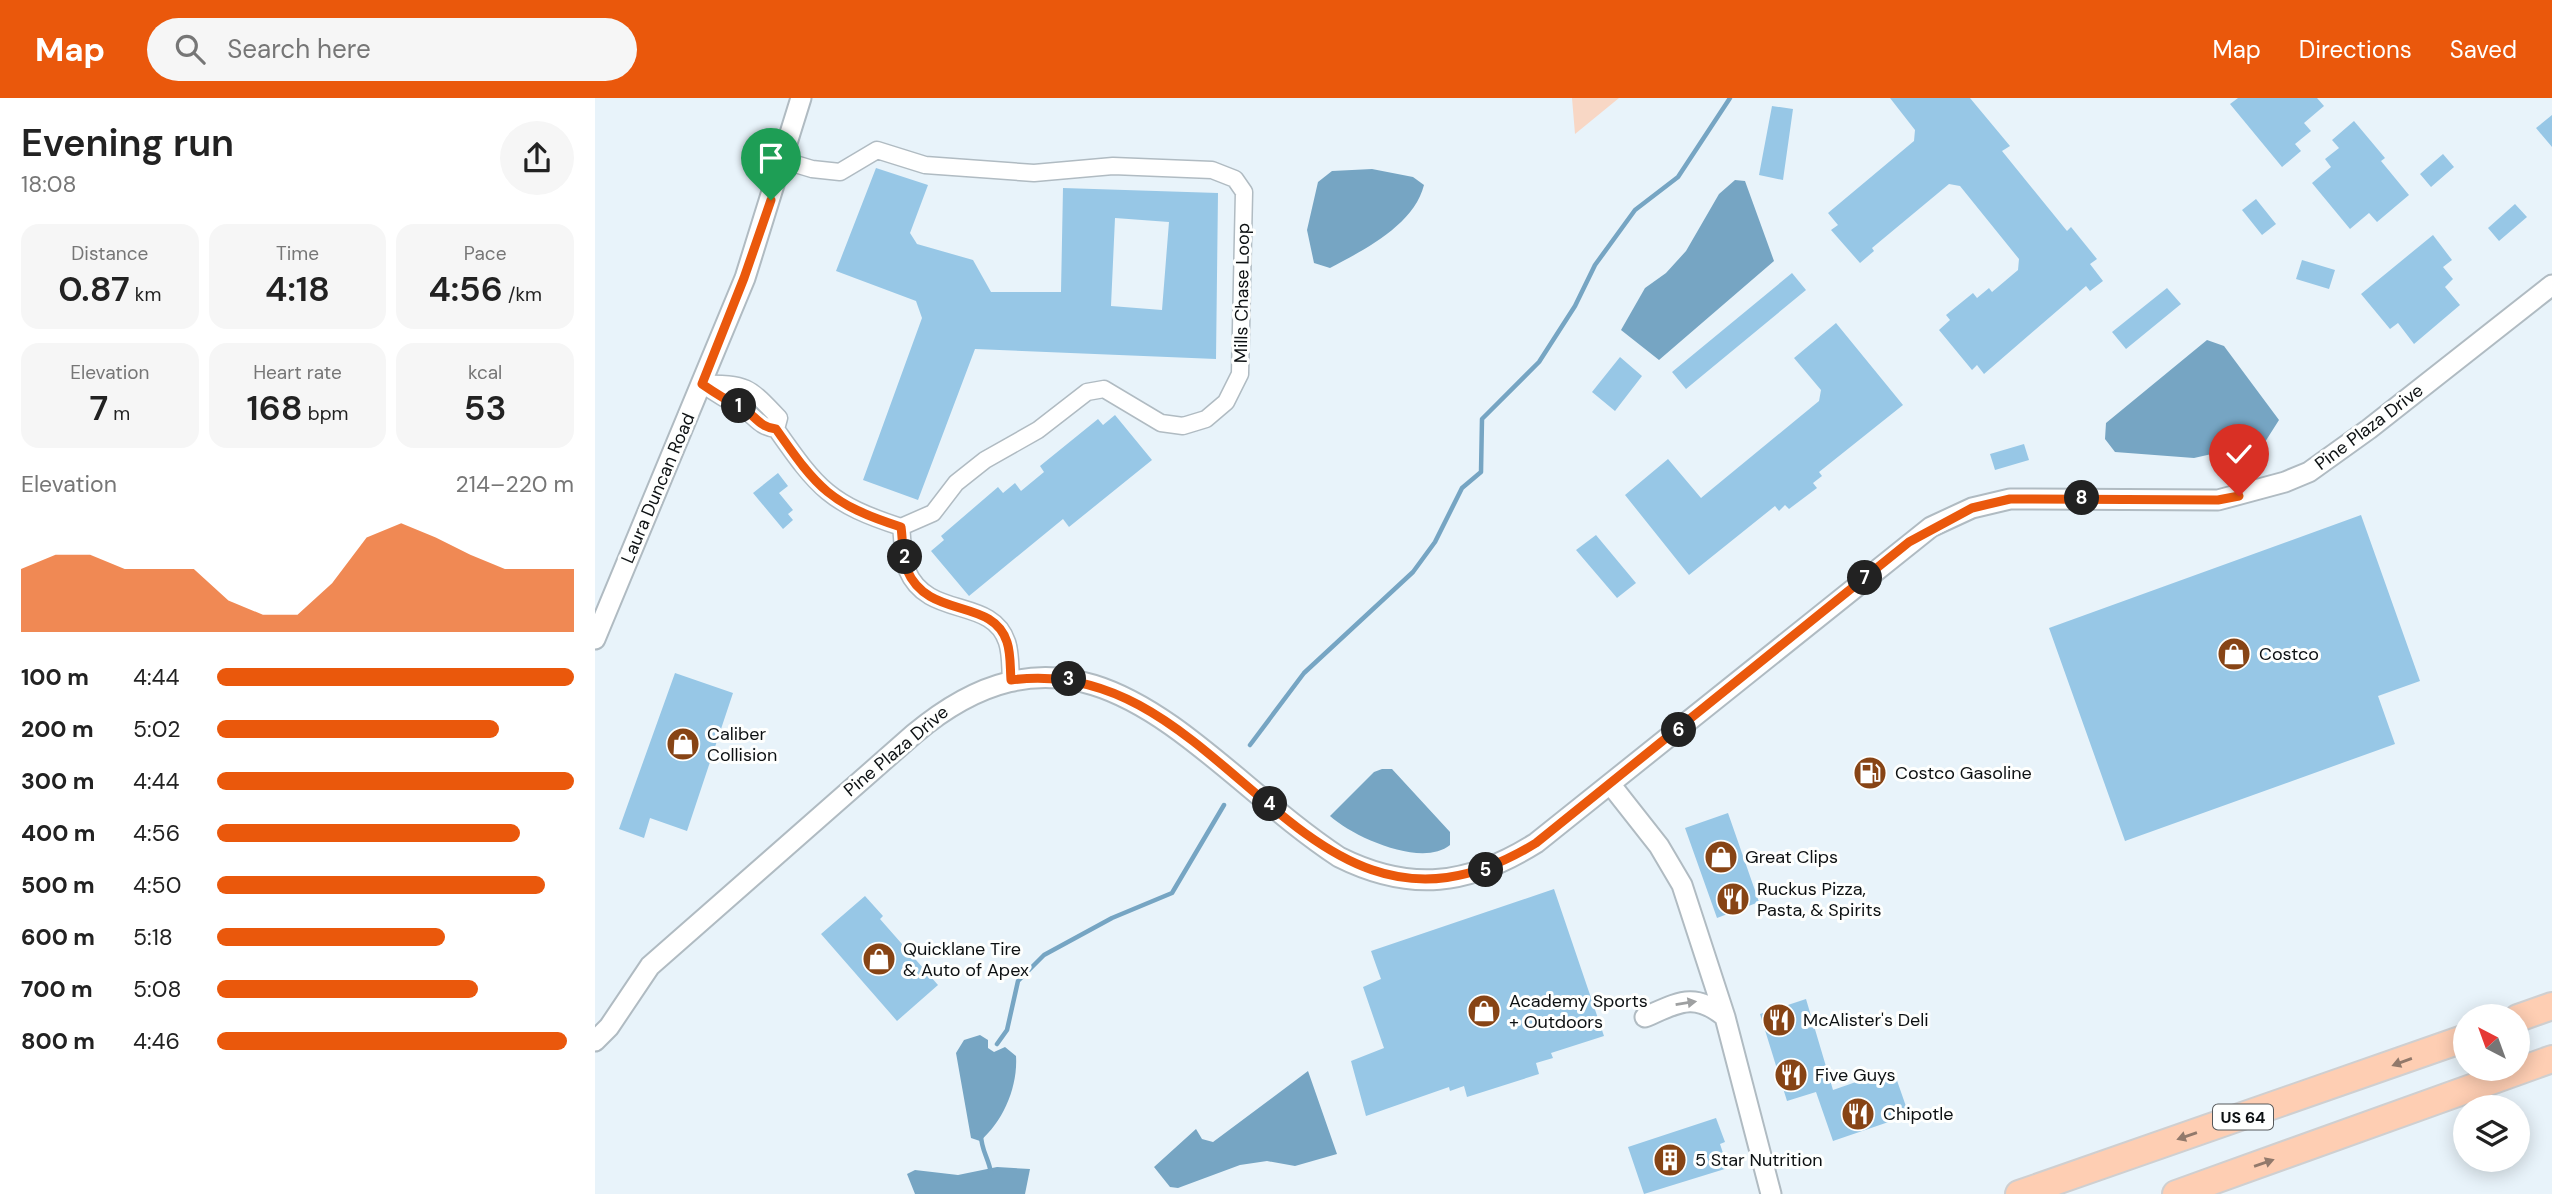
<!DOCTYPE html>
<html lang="en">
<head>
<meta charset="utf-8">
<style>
	:root { --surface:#fff; --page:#f6f6f6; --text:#222; --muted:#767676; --accent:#ea580c }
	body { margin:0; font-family:"DM Sans",sans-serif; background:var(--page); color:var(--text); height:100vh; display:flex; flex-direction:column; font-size:26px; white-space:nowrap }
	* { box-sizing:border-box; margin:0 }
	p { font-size:23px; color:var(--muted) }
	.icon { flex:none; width:38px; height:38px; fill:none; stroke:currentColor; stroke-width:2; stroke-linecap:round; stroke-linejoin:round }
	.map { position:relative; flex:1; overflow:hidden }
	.drawer { display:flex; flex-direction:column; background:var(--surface); width:595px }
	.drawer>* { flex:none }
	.needle { width:46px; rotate:319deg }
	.controls { position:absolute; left:1858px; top:906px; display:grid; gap:14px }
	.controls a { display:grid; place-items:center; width:77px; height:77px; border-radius:50%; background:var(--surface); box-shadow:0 4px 18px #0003; font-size:35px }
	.pin { position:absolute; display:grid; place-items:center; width:60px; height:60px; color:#fff; margin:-72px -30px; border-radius:50% 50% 50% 0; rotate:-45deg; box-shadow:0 0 7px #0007 }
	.pin .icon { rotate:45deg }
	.km { position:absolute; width:35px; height:35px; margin:-18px; border-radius:50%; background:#222; color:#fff; font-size:19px; line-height:35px; text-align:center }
	.round { display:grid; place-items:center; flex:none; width:74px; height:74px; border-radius:37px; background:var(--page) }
	.overview { display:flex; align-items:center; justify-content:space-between; height:119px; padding:0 21px }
	h1 { font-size:38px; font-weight:600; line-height:52px }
	.stats { display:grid; grid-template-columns:repeat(3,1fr); gap:10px; height:119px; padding:7px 21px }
	.stats div { display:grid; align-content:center; border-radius:18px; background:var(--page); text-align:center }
	.stats b { font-size:35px; font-weight:600 }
	.stats small { font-size:19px; font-weight:400 }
	.stats p { font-size:19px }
	.chart { height:196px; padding:14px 21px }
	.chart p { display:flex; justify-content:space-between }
	.chart svg { width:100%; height:126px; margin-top:7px; fill:var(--accent); opacity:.7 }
	ul { padding:0 21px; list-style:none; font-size:23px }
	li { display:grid; grid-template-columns:112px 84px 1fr; align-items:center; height:52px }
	li i { height:18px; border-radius:9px; background:var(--accent) }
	header { display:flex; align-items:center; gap:42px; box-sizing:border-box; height:98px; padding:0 35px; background:var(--accent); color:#fff }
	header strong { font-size:33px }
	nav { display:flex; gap:38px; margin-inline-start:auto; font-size:24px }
	.search { width:490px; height:63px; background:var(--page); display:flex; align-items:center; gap:18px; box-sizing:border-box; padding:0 24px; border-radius:38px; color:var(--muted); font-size:26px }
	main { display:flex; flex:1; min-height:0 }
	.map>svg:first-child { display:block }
	.green { fill:#f8d7c5 }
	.water { fill:#76a5c3 }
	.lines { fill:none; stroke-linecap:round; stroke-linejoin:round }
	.stream { stroke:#76a5c3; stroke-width:4.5 }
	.building { fill:#97c7e6; fill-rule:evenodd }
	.minor-casing { stroke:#b0bbc2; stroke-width:19 }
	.tertiary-casing { stroke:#b0bbc2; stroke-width:23 }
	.trunk-casing { stroke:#cfcfd0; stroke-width:30 }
	.minor { stroke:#fff; stroke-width:16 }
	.tertiary { stroke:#fff; stroke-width:19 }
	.trunk { stroke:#feceb3; stroke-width:26 }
	.oneway { fill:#9ea0a1 }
	.oneway2 { fill:#92796b }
	.route-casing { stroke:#fff; stroke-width:14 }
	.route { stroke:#ea580c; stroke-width:9 }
	.labels { text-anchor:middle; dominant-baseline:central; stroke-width:6; stroke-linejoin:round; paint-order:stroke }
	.shield { fill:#fefffe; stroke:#55585a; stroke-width:2 }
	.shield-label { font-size:16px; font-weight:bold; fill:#0d1113 }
	.street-label { font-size:18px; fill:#0d1113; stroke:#fefffe }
	.poi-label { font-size:18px; fill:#0d1113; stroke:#fefffe; text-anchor:start }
</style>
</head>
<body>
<header>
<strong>Map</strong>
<div class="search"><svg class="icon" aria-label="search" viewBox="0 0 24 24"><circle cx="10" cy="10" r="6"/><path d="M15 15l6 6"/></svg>Search here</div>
<nav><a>Map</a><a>Directions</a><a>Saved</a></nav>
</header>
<main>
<section class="drawer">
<div class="overview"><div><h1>Evening run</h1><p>18:08</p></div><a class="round"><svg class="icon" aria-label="share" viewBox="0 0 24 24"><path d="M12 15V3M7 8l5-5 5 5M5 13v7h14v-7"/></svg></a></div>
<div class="stats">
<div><p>Distance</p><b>0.87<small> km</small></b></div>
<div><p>Time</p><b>4:18</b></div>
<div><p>Pace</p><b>4:56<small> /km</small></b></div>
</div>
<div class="stats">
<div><p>Elevation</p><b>7<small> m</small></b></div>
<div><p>Heart rate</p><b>168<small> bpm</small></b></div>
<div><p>kcal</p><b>53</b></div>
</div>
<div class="chart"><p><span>Elevation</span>214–220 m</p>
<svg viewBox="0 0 160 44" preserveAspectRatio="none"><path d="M0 44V22L10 17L20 17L30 22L40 22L50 22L60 33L70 38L80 38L90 27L100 11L110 6L120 11L130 17L140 22L150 22L160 22V44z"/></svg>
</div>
<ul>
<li><b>100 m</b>4:44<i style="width:100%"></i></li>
<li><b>200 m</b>5:02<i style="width:79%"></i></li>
<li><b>300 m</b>4:44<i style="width:100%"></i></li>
<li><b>400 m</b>4:56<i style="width:85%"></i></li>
<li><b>500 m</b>4:50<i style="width:92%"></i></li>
<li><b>600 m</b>5:18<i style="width:64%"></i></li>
<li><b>700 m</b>5:08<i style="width:73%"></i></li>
<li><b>800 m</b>4:46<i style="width:98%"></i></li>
</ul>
</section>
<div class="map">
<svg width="1957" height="1096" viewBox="0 0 1957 1096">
	<rect width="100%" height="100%" fill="#e8f3fa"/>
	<path class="green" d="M 977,0 L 1024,0 L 980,36 Z"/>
	<path class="water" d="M 777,71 L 818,79 L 829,87 C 819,127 769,152 735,170 L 719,165 L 712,132 L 723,84 L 737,73 Z
		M 1140,82 L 1150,83 L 1179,163 L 1064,262 L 1026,232 L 1050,190 L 1071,175 L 1091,153 L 1124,96 Z
		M 1612,242 L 1629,248 L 1684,322 L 1670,344 L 1599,360 L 1520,354 L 1510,341 L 1511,325 Z
		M 787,671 L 797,671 L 855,734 L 855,747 C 827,770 758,739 735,718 L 779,674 Z
		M 385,937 L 393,942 L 393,950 L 399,954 L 410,949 L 421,958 C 423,989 408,1024 385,1043 L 376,1040 L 361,955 L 369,942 Z
		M 713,973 L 742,1056 L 700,1068 L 672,1063 L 645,1067 L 583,1090 L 575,1089 L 559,1069 L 601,1031 L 607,1041 L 618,1044 Z
		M 402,1069 L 435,1071 L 430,1096 L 320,1096 L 312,1076 L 320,1072 L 363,1077 Z"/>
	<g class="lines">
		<path class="stream" d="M 655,647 L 709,575 L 818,474 L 840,444 L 867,390 L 886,374 L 887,321 L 944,264 L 980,208 L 1000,167 L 1040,112 L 1083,79 L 1135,0
			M 402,946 L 412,932 L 423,883 L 449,857 L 517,820 L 577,795 L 629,707
			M 386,1037 C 386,1052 394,1061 396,1075"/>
	</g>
	<path class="building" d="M 1295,0 L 1375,0 L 1415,48 L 1407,53 L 1472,133 L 1476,129 L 1502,161 L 1495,166 L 1508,183 L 1495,193 L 1491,188 L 1389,276 L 1382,267 L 1377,272 L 1344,232 L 1355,222 L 1351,217 L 1378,195 L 1382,200 L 1394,190 L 1397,194 L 1423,172 L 1424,161 L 1365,88 L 1354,86 L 1277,150 L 1279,153 L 1265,165 L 1236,132 L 1243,127 L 1233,115 L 1319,43 L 1320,32 Z
		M 1643,0 L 1722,0 L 1729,8 L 1709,25 L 1716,33 L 1700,46 L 1706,53 L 1687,69 L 1635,6 Z
		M 1177,8 L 1198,11 L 1188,82 L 1164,77 Z
		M 1957,17 L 1957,49 L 1941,30 Z
		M 1759,23 L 1790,60 L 1786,63 L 1814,97 L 1782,124 L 1774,115 L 1755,131 L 1717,85 L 1736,69 L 1730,61 L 1744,50 L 1737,42 Z
		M 1848,56 L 1859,69 L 1836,89 L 1825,76 Z
		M 281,70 L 333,87 L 315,135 L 322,146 L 378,162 L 396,194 L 466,194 L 468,90 L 623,95 L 621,261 L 380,251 L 323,402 L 268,382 L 327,220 L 321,203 L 241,173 ZM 520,120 L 574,124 L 567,212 L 516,208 Z
		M 1661,101 L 1681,126 L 1667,137 L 1647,112 Z
		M 1920,106 L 1932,119 L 1904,143 L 1893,130 Z
		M 1838,137 L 1857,162 L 1848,169 L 1858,181 L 1850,189 L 1865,207 L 1819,246 L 1803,225 L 1795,231 L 1766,196 Z
		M 1707,162 L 1740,172 L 1734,191 L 1701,181 Z
		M 1197,175 L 1211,192 L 1091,291 L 1077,274 Z
		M 1572,190 L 1586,206 L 1531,251 L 1517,234 Z
		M 1241,225 L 1308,307 L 1224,374 L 1227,378 L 1218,385 L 1222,390 L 1194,411 L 1190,407 L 1184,413 L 1180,408 L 1094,477 L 1030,397 L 1073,361 L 1106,400 L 1224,303 L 1226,292 L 1199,260 Z
		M 1025,259 L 1047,278 L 1020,313 L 997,294 Z
		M 520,317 L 557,362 L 474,429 L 468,421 L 374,498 L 336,453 L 349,442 L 346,438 L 403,389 L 408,395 L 420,385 L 426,393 L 449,374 L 445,368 L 503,321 L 508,327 Z
		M 1429,346 L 1434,362 L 1400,372 L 1395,356 Z
		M 183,375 L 193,388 L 184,395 L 198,412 L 193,416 L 198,422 L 188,431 L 158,395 Z
		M 1766,417 L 1825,583 L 1783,598 L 1800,646 L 1530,743 L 1454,530 Z
		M 1001,437 L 1041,485 L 1022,500 L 981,452 Z
		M 80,575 L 138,595 L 92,733 L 55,720 L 49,740 L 24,731 Z
		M 1133,715 L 1164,804 L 1122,820 L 1090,730 Z
		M 959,791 L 1009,938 L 956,955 L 958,960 L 941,965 L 944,976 L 872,999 L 869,988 L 855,993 L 854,989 L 771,1018 L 756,963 L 789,950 L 768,889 L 786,881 L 776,853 Z
		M 270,798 L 288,818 L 285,821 L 343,887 L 302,923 L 226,836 Z
		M 1211,901 L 1238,992 L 1298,971 L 1314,1017 L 1238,1043 L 1221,994 L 1192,1003 L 1165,916 Z
		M 1121,1020 L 1130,1044 L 1125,1046 L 1133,1070 L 1049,1096 L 1033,1049 Z"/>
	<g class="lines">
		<defs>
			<path id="minor" d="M 107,286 C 120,295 131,302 145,309 C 160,317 163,329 181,331 C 223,391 235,406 306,429 L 338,415 L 361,385 L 390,362 L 443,332 L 492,294 L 509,291 L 566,325 L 588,328 L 611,321 L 631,304 L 645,276 L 649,94 L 640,81 L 617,72 L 518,68 L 439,75 L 330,67 L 282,52 L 245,74 L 217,71 L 187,62
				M 107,286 C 151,285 154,288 184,320 L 181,331
				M 306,429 C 308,443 307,460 312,472 C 333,522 397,498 412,544 C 416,556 415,570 416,582"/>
			<path id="tertiary" d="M 0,541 L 150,180 L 206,0
				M 1016,687 L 1064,748 L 1087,787 L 1130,919 L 1176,1096
				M 1050,919 C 1083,905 1099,893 1130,919
				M 0,943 L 14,929 L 55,868 L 319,636 C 495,488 604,667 744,759 C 816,795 874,787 941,745 L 1336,429 L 1377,410 L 1415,401 L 1623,402 L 1690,384 L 1714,374 L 1774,331 L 1957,187"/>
			<path id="trunk" d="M 1923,920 L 1957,908
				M 1424,1096 L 1871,940
				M 1581,1096 L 1957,961"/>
		</defs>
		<use href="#minor" class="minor-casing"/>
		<use href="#tertiary" class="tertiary-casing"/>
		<use href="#trunk" class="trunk-casing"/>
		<use href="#minor" class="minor"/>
		<use href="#tertiary" class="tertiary"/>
		<use href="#trunk" class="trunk"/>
	</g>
	<defs><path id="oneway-solid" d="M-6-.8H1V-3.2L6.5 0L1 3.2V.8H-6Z" transform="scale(1.75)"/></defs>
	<use class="oneway" href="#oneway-solid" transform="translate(1091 905) rotate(-9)"/>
	<g class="oneway2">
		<use href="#oneway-solid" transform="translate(1807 964) rotate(160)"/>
		<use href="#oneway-solid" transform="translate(1592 1038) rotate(161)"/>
		<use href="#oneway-solid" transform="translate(1669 1065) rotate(-19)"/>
	</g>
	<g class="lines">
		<defs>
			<path id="route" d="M 176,102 L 149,180 L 107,286 C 120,295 131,302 145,309 C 160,316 163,329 181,331 C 223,391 235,406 306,429 C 308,443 307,460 312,472 C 333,522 398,499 412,544 C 416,556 415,570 416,582 C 636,552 707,889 941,745 L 1314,444 L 1377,410 L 1415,401 L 1623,402 L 1644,398"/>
		</defs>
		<use href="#route" class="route-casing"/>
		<use href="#route" class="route"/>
	</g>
	<defs>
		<symbol id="shop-disc" viewBox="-11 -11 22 22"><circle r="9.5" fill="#874415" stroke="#fefffe"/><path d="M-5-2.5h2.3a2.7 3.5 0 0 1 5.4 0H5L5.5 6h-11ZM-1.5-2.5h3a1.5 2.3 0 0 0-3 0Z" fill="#fff"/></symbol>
		<symbol id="fuel-disc" viewBox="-11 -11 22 22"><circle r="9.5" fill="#874415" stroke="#fefffe"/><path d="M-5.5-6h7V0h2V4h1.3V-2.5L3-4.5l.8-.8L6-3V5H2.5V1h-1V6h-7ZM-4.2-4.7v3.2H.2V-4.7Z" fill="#fff"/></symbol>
		<symbol id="restaurant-disc" viewBox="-11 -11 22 22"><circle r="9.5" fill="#874415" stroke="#fefffe"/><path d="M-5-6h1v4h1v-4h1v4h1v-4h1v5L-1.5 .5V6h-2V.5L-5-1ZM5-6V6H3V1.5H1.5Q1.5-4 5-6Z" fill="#fff"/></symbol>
		<symbol id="building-disc" viewBox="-11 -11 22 22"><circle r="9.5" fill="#874415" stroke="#fefffe"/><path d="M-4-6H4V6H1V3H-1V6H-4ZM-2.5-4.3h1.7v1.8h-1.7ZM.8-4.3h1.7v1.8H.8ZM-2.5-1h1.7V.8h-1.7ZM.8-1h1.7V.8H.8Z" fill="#fff"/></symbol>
	</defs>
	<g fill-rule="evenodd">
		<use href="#shop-disc" x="1620" y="537" width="38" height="38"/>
		<use href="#shop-disc" x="69" y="627" width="38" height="38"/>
		<use href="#fuel-disc" x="1256" y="656" width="38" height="38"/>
		<use href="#shop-disc" x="1107" y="740" width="38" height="38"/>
		<use href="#restaurant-disc" x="1119" y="782" width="38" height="38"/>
		<use href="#shop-disc" x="265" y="842" width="38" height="38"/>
		<use href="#shop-disc" x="870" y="894" width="38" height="38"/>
		<use href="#restaurant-disc" x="1165" y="903" width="38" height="38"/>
		<use href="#restaurant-disc" x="1177" y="958" width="38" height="38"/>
		<use href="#restaurant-disc" x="1244" y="997" width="38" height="38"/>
		<use href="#building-disc" x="1056" y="1043" width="38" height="38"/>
	</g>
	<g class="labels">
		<rect class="shield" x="1618" y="1006.5" width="60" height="25" rx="5"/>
		<g class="shield-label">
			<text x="1648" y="1019">US 64</text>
		</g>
		<g class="street-label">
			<text transform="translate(647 195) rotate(-89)">Mills Chase Loop</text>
			<text transform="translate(1774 329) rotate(-37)">Pine Plaza Drive</text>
			<text transform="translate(63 390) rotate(-67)">Laura Duncan Road</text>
			<text transform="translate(301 653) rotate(-40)">Pine Plaza Drive</text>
		</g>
		<g class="poi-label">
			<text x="1664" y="556">Costco</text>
			<text x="112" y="636">Caliber<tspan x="112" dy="21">Collision</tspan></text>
			<text x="1300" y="675">Costco Gasoline</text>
			<text x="1150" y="759">Great Clips</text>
			<text x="1162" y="791">Ruckus Pizza,<tspan x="1162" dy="21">Pasta, &amp; Spirits</tspan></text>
			<text x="308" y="851">Quicklane Tire<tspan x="308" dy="21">&amp; Auto of Apex</tspan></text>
			<text x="914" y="903">Academy Sports<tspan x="914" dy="21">+ Outdoors</tspan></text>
			<text x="1208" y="922">McAlister's Deli</text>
			<text x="1220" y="977">Five Guys</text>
			<text x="1288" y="1016">Chipotle</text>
			<text x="1100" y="1062">5 Star Nutrition</text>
		</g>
	</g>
</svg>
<div class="controls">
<a><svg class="needle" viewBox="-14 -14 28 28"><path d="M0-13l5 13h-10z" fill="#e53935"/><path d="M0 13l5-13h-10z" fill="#767676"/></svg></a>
<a><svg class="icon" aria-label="layers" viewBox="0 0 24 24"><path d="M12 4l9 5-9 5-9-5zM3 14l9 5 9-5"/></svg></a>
</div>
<div class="pin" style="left:176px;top:102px;background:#1e9e55"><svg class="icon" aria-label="arrive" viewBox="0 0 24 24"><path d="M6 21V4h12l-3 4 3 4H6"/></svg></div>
<div class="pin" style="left:1644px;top:398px;background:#d93025"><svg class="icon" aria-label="check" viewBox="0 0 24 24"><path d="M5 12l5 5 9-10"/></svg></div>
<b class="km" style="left:144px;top:308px">1</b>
<b class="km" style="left:310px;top:459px">2</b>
<b class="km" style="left:474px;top:581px">3</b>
<b class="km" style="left:675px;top:706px">4</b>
<b class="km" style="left:891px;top:772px">5</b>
<b class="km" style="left:1084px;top:632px">6</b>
<b class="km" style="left:1270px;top:480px">7</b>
<b class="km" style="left:1487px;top:400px">8</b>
</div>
</main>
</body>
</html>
